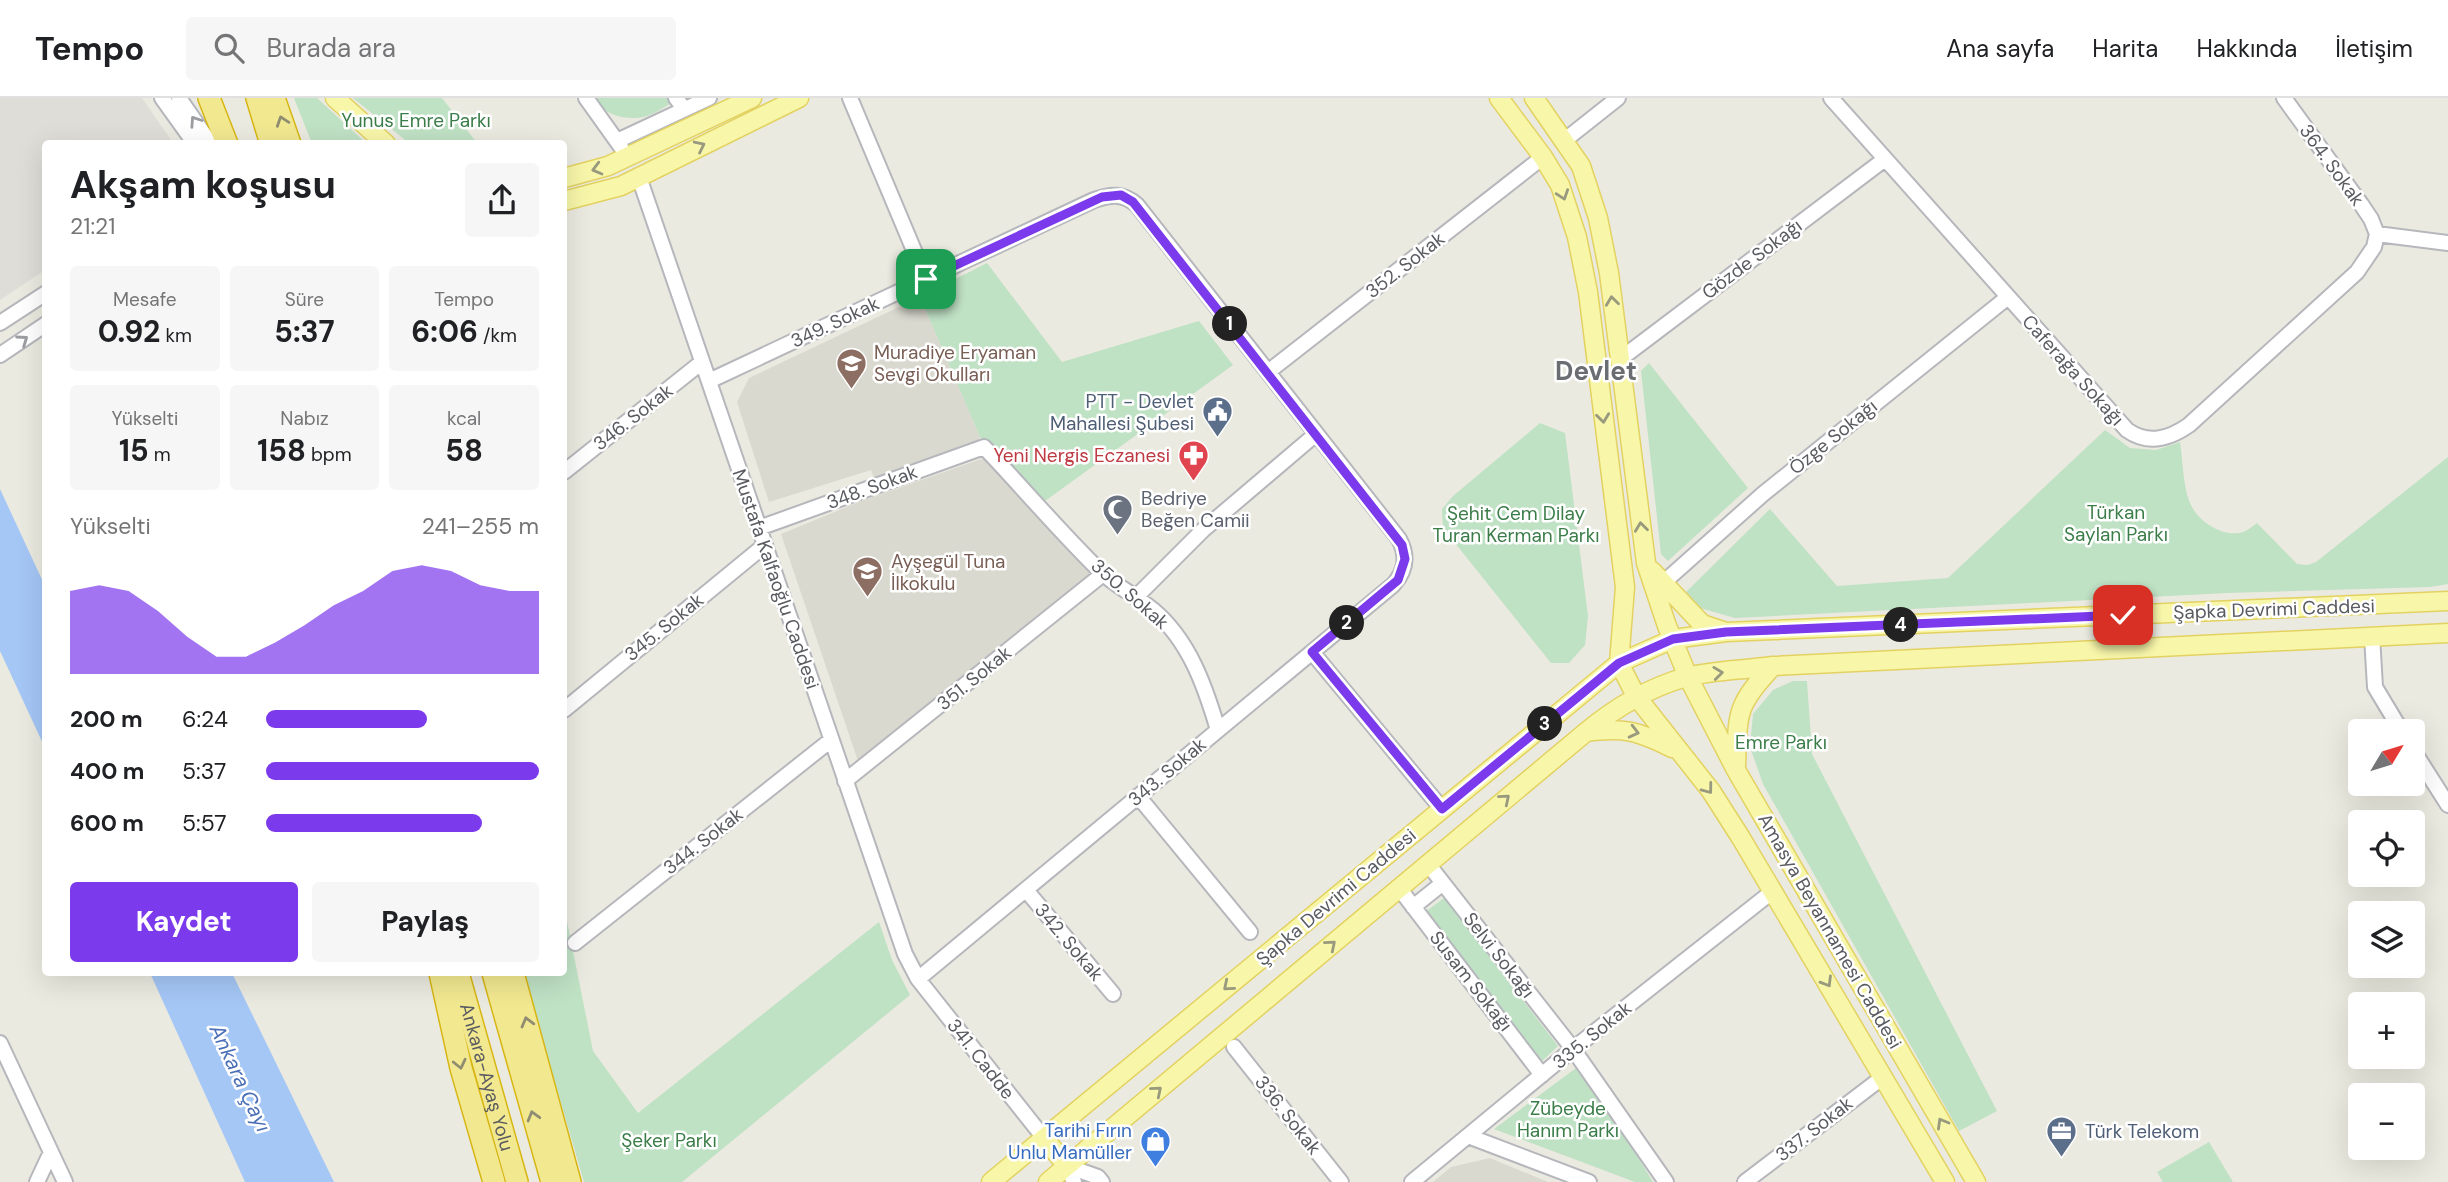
<!DOCTYPE html>
<html lang="tr">
<head>
<meta charset="utf-8">
<style>
	:root { --surface:#fff; --page:#f6f6f6; --text:#202124; --muted:#757577; --line:#e0e0e0; --accent:#7c3aed }
	body { margin:0; font-family:"DM Sans",sans-serif; background:var(--page); color:var(--text); height:100vh; display:flex; flex-direction:column; font-size:26px; white-space:nowrap }
	* { box-sizing:border-box; margin:0 }
	p { font-size:23px; color:var(--muted) }
	.icon { flex:none; width:38px; height:38px; fill:none; stroke:currentColor; stroke-width:2; stroke-linecap:round; stroke-linejoin:round }
	.map { position:relative; flex:1; overflow:hidden }
	.side { position:absolute; left:42px; top:42px; width:525px; height:836px; display:flex; flex-direction:column; background:var(--surface); border-radius:7px; box-shadow:0 7px 28px #0002 }
	.side>* { flex:none }
	.needle { width:46px; rotate:52deg }
	.controls { position:absolute; left:2348px; top:621px; display:grid; gap:14px }
	.controls a { display:grid; place-items:center; width:77px; height:77px; border-radius:7px; background:var(--surface); box-shadow:0 7px 28px #0002; font-size:35px }
	.pin { position:absolute; display:grid; place-items:center; width:60px; height:60px; color:#fff; margin:-30px; border-radius:14px; box-shadow:0 4px 10px #0006 }
	.km { position:absolute; width:35px; height:35px; margin:-18px; border-radius:50%; background:#222; color:#fff; font-size:19px; line-height:35px; text-align:center }
	.round { display:grid; place-items:center; flex:none; width:74px; height:74px; border-radius:7px; background:var(--page) }
	.overview { display:flex; align-items:center; justify-content:space-between; height:119px; padding:0 28px }
	h1 { font-size:38px; font-weight:700; line-height:52px }
	.metrics { display:grid; grid-template-columns:repeat(3,1fr); gap:10px; height:119px; padding:7px 28px }
	.metrics div { display:grid; align-content:center; border-radius:7px; background:var(--page); text-align:center }
	.metrics b { font-size:30px; font-weight:700 }
	.metrics small { font-size:19px; font-weight:400 }
	.metrics p { font-size:19px }
	.chart { height:196px; padding:14px 28px }
	.chart p { display:flex; justify-content:space-between }
	.chart svg { width:100%; height:126px; margin-top:7px; fill:var(--accent); opacity:.7 }
	.action { display:flex; gap:14px; margin-top:auto; padding:14px 28px }
	.action a { flex:1; height:80px; border-radius:7px; background:var(--accent); color:#fff; font-size:28px; font-weight:700; line-height:80px; text-align:center }
	.action a+a { background:var(--page); color:var(--text) }
	ul { padding:0 28px; list-style:none; font-size:23px }
	li { display:grid; grid-template-columns:112px 84px 1fr; align-items:center; height:52px }
	li i { height:18px; border-radius:9px; background:var(--accent) }
	header { display:flex; align-items:center; gap:42px; box-sizing:border-box; height:98px; padding:0 35px; background:var(--surface); border-bottom:2px solid var(--line) }
	header strong { font-size:33px }
	nav { display:flex; gap:38px; margin-inline-start:auto; font-size:24px }
	.search { width:490px; height:63px; background:var(--page); display:flex; align-items:center; gap:18px; box-sizing:border-box; padding:0 24px; border-radius:7px; color:var(--muted); font-size:26px }
	.map>svg:first-child { display:block }
	.industrial { fill:#deddd8 }
	.education { fill:#dad9cf }
	.green { fill:#bfe1c4 }
	.water { fill:#a5c7f6 }
	.lines { fill:none; stroke-linecap:round; stroke-linejoin:round }
	.minor-casing { stroke:#b6b7bc; stroke-width:18 }
	.major-casing { stroke:#e3d261; stroke-width:21 }
	.highway-casing { stroke:#d7b614; stroke-width:24 }
	.minor { stroke:#fff; stroke-width:14 }
	.major { stroke:#f7f6a9; stroke-width:18 }
	.highway { stroke:#f2e890; stroke-width:21 }
	.oneway { stroke:#9b9da0 }
	.oneway2 { stroke:#8f8c71 }
	.oneway3 { stroke:#98997d }
	.route-casing { stroke:#fff; stroke-width:14 }
	.route { stroke:#7c3aed; stroke-width:9 }
	.labels { text-anchor:middle; dominant-baseline:central; stroke-width:5; stroke-linejoin:round; paint-order:stroke }
	.park-label { font-size:19px; fill:#3b7d48; stroke:#fff }
	.street-label { font-size:19px; fill:#595b60; stroke:#fff }
	.education-label { font-size:19px; fill:#785e54; stroke:#fff; text-anchor:start }
	.service-label { font-size:19px; fill:#4e5e75; stroke:#fff; text-anchor:end }
	.health-label { font-size:19px; fill:#be3a42; stroke:#fff; text-anchor:end }
	.worship-label { font-size:19px; fill:#5b616d; stroke:#fff; text-anchor:start }
	.shop-label { font-size:19px; fill:#366cbe; stroke:#fff; text-anchor:end }
	.water-label { font-size:21px; font-style:italic; fill:#4b6fb6; stroke:#fff }
	.district-label { font-size:26px; font-weight:bold; fill:#6a6d72; stroke:#fff }
</style>
</head>
<body>
<header>
<strong>Tempo</strong>
<div class="search"><svg class="icon" aria-label="search" viewBox="0 0 24 24"><circle cx="10" cy="10" r="6"/><path d="M15 15l6 6"/></svg>Burada ara</div>
<nav><a>Ana sayfa</a><a>Harita</a><a>Hakkında</a><a>İletişim</a></nav>
</header>
<div class="map">
<svg width="2448" height="1084" viewBox="0 0 2448 1084">
	<rect width="100%" height="100%" fill="#ebeae0"/>
	<path class="industrial" d="M 0,0 L 142,0 L 173,45 L 46,46 L 45,172 L 0,202 Z"/>
	<path class="education" d="M 920,199 L 980,339 L 977,345 L 874,380 L 871,372 L 769,404 L 737,304 L 749,280 Z
		M 984,360 L 1095,476 L 859,666 L 781,436 L 859,404 Z
		M 1490,1060 L 1548,1084 L 1433,1084 L 1451,1069 Z"/>
	<path class="green" d="M 294,0 L 317,0 L 366,45 L 319,46 L 311,43 Z
		M 353,0 L 442,0 L 477,45 L 409,45 Z
		M 592,0 L 669,0 L 672,4 C 665,9 656,15 647,18 C 627,24 604,17 592,0 Z
		M 987,165 L 1062,264 L 1199,223 L 1233,267 L 1045,403 L 980,339 L 920,199 Z
		M 1649,265 L 1748,390 L 1668,463 L 1661,456 L 1641,273 Z
		M 1540,325 L 1565,335 L 1588,518 L 1585,547 L 1569,565 L 1551,565 L 1443,430 L 1442,411 L 1453,398 Z
		M 2105,332 L 2130,350 L 2156,352 L 2180,344 C 2183,363 2183,393 2192,409 C 2200,425 2225,440 2243,434 C 2248,432 2253,428 2257,425 L 2297,466 L 2308,467 L 2316,464 L 2448,359 L 2448,486 L 2430,489 L 2227,495 L 1735,520 L 1700,510 L 1686,494 L 1770,411 L 1837,488 L 1948,480 Z
		M 1793,583 L 1807,583 L 1812,656 L 1997,1013 L 1959,1033 L 1763,686 L 1750,649 L 1753,616 L 1773,592 Z
		M 1444,800 L 1558,948 L 1542,963 L 1425,814 Z
		M 564,808 L 593,953 L 638,1015 L 879,824 L 892,862 L 910,897 L 682,1084 L 584,1084 L 523,875 L 564,875 Z
		M 1576,970 L 1611,1015 L 1653,1084 L 1635,1084 L 1494,1031 Z
		M 2209,1044 L 2233,1084 L 2163,1084 L 2157,1074 Z"/>
	<path class="water" d="M 0,391 L 45,488 L 45,650 L 0,553 Z
		M 150,875 L 232,875 L 334,1084 L 245,1084 Z"/>
	<g class="lines">
		<defs>
			<path id="minor" d="M 162,0 L 195,46
				M 179,0 L 206,39 L 213,46
				M 586,0 L 621,49
				M 676,0 L 684,11
				M 850,0 L 926,181
				M 1831,0 L 2127,332 C 2148,347 2169,341 2189,327 L 2357,174 L 2374,149 L 2377,136 L 2448,145
				M 2284,0 L 2361,106 L 2371,121 L 2377,136
				M 1565,42 L 1618,0
				M 617,43 L 709,0
				M 639,79 L 905,856 L 918,881 L 1044,1040
				M 0,225 L 46,195
				M 0,257 L 46,226
				M 1619,262 L 1885,61
				M 1268,274 L 1543,59
				M 709,283 L 1094,102 C 1111,96 1123,95 1137,107 L 1399,441 C 1408,458 1406,473 1393,487 L 918,881
				M 564,374 L 702,264
				M 759,430 L 984,349 C 1023,390 1060,434 1101,474 C 1116,488 1136,498 1153,512 C 1189,542 1205,588 1218,632
				M 1663,485 L 1763,396 L 2008,199
				M 1136,499 L 1203,432 L 1316,336
				M 2372,538 L 2375,589 L 2402,634
				M 1312,554 L 1442,711
				M 564,612 L 765,447
				M 2413,652 L 2448,707
				M 845,683 L 1103,476
				M 1138,698 L 1250,834
				M 1428,766 L 1573,951 L 1666,1084
				M 1399,790 L 1542,977
				M 1026,792 L 1113,896
				M 1413,809 L 1443,785
				M 575,845 L 831,642
				M 0,945 L 65,1084
				M 1234,949 L 1341,1084
				M 1468,1038 L 1589,1084
				M 1067,1068 L 1098,1079 L 1102,1084
				M 1067,1068 L 1074,1084
				M 37,1084 L 51,1054
				M 1412,1084 L 1573,951 L 1773,793
				M 1745,1084 L 1883,979"/>
			<path id="major" d="M 335,0 L 386,46
				M 1499,0 L 1543,59 L 1560,87 L 1577,139 L 1588,194 L 1625,489 L 1619,565 L 1636,598 L 1711,693 L 1741,740 L 1945,1084
				M 1534,0 L 1581,68 L 1598,120 L 1609,175 L 1646,465 L 1667,528 L 1688,579 L 1736,672 L 1976,1084
				M 564,80 L 608,68 L 752,0
				M 564,103 L 621,88 L 799,0
				M 1652,473 L 1702,526 L 1723,533
				M 1586,634 C 1624,629 1638,633 1672,650
				M 1736,668 C 1738,615 1735,608 1773,568
				M 1044,1040 L 1067,1068
				M 991,1084 L 1619,565 L 1673,541 L 1726,534 L 2448,503
				M 1048,1084 L 1586,634 C 1616,609 1648,590 1686,579 C 1713,572 1745,572 1773,568 L 2448,535"/>
			<g id="highway">
				<path d="M 209,0 L 227,46"/>
				<path d="M 257,0 L 271,46"/>
				<path d="M 274,0 L 290,46"/>
				<path d="M 440,875 L 461,970 L 494,1084"/>
				<path id="s1" d="M 458,875 L 517,1084"/>
				<path d="M 493,875 L 552,1084"/>
				<path d="M 513,875 L 570,1084"/>
			</g>
		</defs>
		<use href="#minor" class="minor-casing"/>
		<use href="#major" class="major-casing"/>
		<use href="#highway" class="highway-casing"/>
		<use href="#minor" class="minor"/>
		<use href="#major" class="major"/>
		<use href="#highway" class="highway"/>
	</g>
	<defs><path id="oneway-chevron" d="M-2-3.5L2.5 0L-2 3.5" fill="none" stroke-width="1.6" stroke-linecap="round" stroke-linejoin="round" transform="scale(1.75)"/></defs>
	<g class="oneway">
		<use href="#oneway-chevron" transform="translate(195 23) rotate(-124)"/>
		<use href="#oneway-chevron" transform="translate(23 242) rotate(-35)"/>
	</g>
	<g class="oneway2">
		<use href="#oneway-chevron" transform="translate(282 23) rotate(-109)"/>
		<use href="#oneway-chevron" transform="translate(527 924) rotate(-105)"/>
		<use href="#oneway-chevron" transform="translate(460 966) rotate(77)"/>
		<use href="#oneway-chevron" transform="translate(533 1018) rotate(-106)"/>
	</g>
	<g class="oneway3">
		<use href="#oneway-chevron" transform="translate(700 48) rotate(-26)"/>
		<use href="#oneway-chevron" transform="translate(597 71) rotate(165)"/>
		<use href="#oneway-chevron" transform="translate(1563 97) rotate(71)"/>
		<use href="#oneway-chevron" transform="translate(1612 203) rotate(-97)"/>
		<use href="#oneway-chevron" transform="translate(1603 320) rotate(83)"/>
		<use href="#oneway-chevron" transform="translate(1641 429) rotate(-97)"/>
		<use href="#oneway-chevron" transform="translate(1718 575) rotate(-7)"/>
		<use href="#oneway-chevron" transform="translate(1634 634) rotate(14)"/>
		<use href="#oneway-chevron" transform="translate(1708 691) rotate(53)"/>
		<use href="#oneway-chevron" transform="translate(1505 701) rotate(-40)"/>
		<use href="#oneway-chevron" transform="translate(1331 847) rotate(-40)"/>
		<use href="#oneway-chevron" transform="translate(1827 884) rotate(59)"/>
		<use href="#oneway-chevron" transform="translate(1228 888) rotate(140)"/>
		<use href="#oneway-chevron" transform="translate(1157 993) rotate(-40)"/>
		<use href="#oneway-chevron" transform="translate(1942 1025) rotate(-120)"/>
	</g>
	<g class="lines">
		<defs>
			<path id="route" d="M 926,181 L 1102,99 L 1121,97 L 1133,104 L 1402,447 L 1405,461 L 1398,482 L 1312,554 L 1442,711 L 1619,565 L 1673,541 L 1726,534 L 2123,517"/>
		</defs>
		<use href="#route" class="route-casing"/>
		<use href="#route" class="route"/>
	</g>
	<defs>
		<symbol id="school-pin" viewBox="-11 -11 22 30"><path d="M0 17L-7.5 6A9.5 9.5 0 1 1 7.5 6Z" fill="#8d6e63" stroke="#fff"/><path d="M0-5L7-2L0 1L-7-2ZM-4 1L0 2.5L4 1V4Q0 6-4 4Z" fill="#fff"/></symbol>
		<symbol id="civic-pin" viewBox="-11 -11 22 30"><path d="M0 17L-7.5 6A9.5 9.5 0 1 1 7.5 6Z" fill="#5c6f8a" stroke="#fff"/><path d="M-.6-6.5H3V-4.5H.6V-3L4-1V1h2V6H-6V1h2V-1L-.6-3ZM-1.2 2.5V6h2.4V2.5Z" fill="#fff"/></symbol>
		<symbol id="pharmacy-pin" viewBox="-11 -11 22 30"><path d="M0 17L-7.5 6A9.5 9.5 0 1 1 7.5 6Z" fill="#e0444e" stroke="#fff"/><path d="M-2-6h4v4h4v4h-4v4h-4v-4h-4v-4h4Z" fill="#fff"/></symbol>
		<symbol id="mosque-pin" viewBox="-11 -11 22 30"><path d="M0 17L-7.5 6A9.5 9.5 0 1 1 7.5 6Z" fill="#6b7280" stroke="#fff"/><path d="M3.5-4.9A6 6 0 1 0 3.5 4.9A5 5 0 1 1 3.5-4.9Z" fill="#fff"/></symbol>
		<symbol id="office-pin" viewBox="-11 -11 22 30"><path d="M0 17L-7.5 6A9.5 9.5 0 1 1 7.5 6Z" fill="#5c6f8a" stroke="#fff"/><path d="M-6-3h4V-5.5h4V-3h4V5H-6ZM-1-4.5V-3h2v-1.5ZM-6 0V1H6V0Z" fill="#fff"/></symbol>
		<symbol id="shop-pin" viewBox="-11 -11 22 30"><path d="M0 17L-7.5 6A9.5 9.5 0 1 1 7.5 6Z" fill="#3f7fe0" stroke="#fff"/><path d="M-5-2.5h2.3a2.7 3.5 0 0 1 5.4 0H5L5.5 6h-11ZM-1.5-2.5h3a1.5 2.3 0 0 0-3 0Z" fill="#fff"/></symbol>
	</defs>
	<g fill-rule="evenodd">
		<use href="#school-pin" x="834" y="248" width="35" height="47"/>
		<use href="#civic-pin" x="1200" y="296" width="35" height="47"/>
		<use href="#pharmacy-pin" x="1176" y="340" width="35" height="47"/>
		<use href="#mosque-pin" x="1100" y="394" width="35" height="47"/>
		<use href="#school-pin" x="850" y="456" width="35" height="47"/>
		<use href="#office-pin" x="2044" y="1016" width="35" height="47"/>
		<use href="#shop-pin" x="1138" y="1026" width="35" height="47"/>
	</g>
	<g class="labels">
		<g class="park-label">
			<text x="416" y="22">Yunus Emre Parkı</text>
			<text x="2116" y="414">Türkan<tspan x="2116" dy="22">Saylan Parkı</tspan></text>
			<text x="1516" y="415">Şehit Cem Dilay<tspan x="1516" dy="22">Turan Kerman Parkı</tspan></text>
			<text x="1781" y="644">Emre Parkı</text>
			<text x="1568" y="1010">Zübeyde<tspan x="1568" dy="22">Hanım Parkı</tspan></text>
			<text x="669" y="1042">Şeker Parkı</text>
		</g>
		<g class="street-label">
			<text transform="translate(2332 67) rotate(54)">364. Sokak</text>
			<text transform="translate(1752 161) rotate(-37)">Gözde Sokağı</text>
			<text transform="translate(1405 167) rotate(-38)">352. Sokak</text>
			<text transform="translate(835 224) rotate(-25)">349. Sokak</text>
			<text transform="translate(2073 272) rotate(48)">Caferağa Sokağı</text>
			<text transform="translate(633 319) rotate(-38)">346. Sokak</text>
			<text transform="translate(1833 339) rotate(-39)">Özge Sokağı</text>
			<text transform="translate(872 389) rotate(-20)">348. Sokak</text>
			<text transform="translate(776 481) rotate(71)">Mustafa Kalfaoğlu Caddesi</text>
			<text transform="translate(1130 496) rotate(41)">350. Sokak</text>
			<text transform="translate(2274 511) rotate(-2)">Şapka Devrimi Caddesi</text>
			<text transform="translate(664 529) rotate(-39)">345. Sokak</text>
			<text transform="translate(974 580) rotate(-39)">351. Sokak</text>
			<text transform="translate(1167 674) rotate(-40)">343. Sokak</text>
			<text transform="translate(703 743) rotate(-38)">344. Sokak</text>
			<text transform="translate(1336 799) rotate(-40)">Şapka Devrimi Caddesi</text>
			<text transform="translate(1830 833) rotate(60)">Amasya Beyannamesi Caddesi</text>
			<text transform="translate(1069 844) rotate(50)">342. Sokak</text>
			<text transform="translate(1499 857) rotate(52)">Selvi Sokağı</text>
			<text transform="translate(1471 883) rotate(52)">Susam Sokağı</text>
			<text transform="translate(1592 937) rotate(-39)">335. Sokak</text>
			<text transform="translate(981 961) rotate(52)">341. Cadde</text>
			<text stroke="none"><textPath href="#s1" startOffset="108">Ankara-Ayaş Yolu</textPath></text>
			<text transform="translate(1288 1017) rotate(52)">336. Sokak</text>
			<text transform="translate(1814 1031) rotate(-38)">337. Sokak</text>
		</g>
		<g class="education-label">
			<text x="874" y="254">Muradiye Eryaman<tspan x="874" dy="22">Sevgi Okulları</tspan></text>
			<text x="891" y="463">Ayşegül Tuna<tspan x="891" dy="22">İlkokulu</tspan></text>
		</g>
		<g class="service-label">
			<text x="1194" y="303">PTT - Devlet<tspan x="1194" dy="22">Mahallesi Şubesi</tspan></text>
			<text x="2085" y="1033" text-anchor="start">Türk Telekom</text>
		</g>
		<g class="health-label">
			<text x="1170" y="357">Yeni Nergis Eczanesi</text>
		</g>
		<g class="worship-label">
			<text x="1141" y="400">Bedriye<tspan x="1141" dy="22">Beğen Camii</tspan></text>
		</g>
		<g class="shop-label">
			<text x="1132" y="1032">Tarihi Fırın<tspan x="1132" dy="22">Unlu Mamüller</tspan></text>
		</g>
		<g class="water-label">
			<text transform="translate(240 980) rotate(65)">Ankara Çayı</text>
		</g>
		<g class="district-label">
			<text x="1596" y="273">Devlet</text>
		</g>
	</g>
</svg>
<div class="controls">
<a><svg class="needle" viewBox="-14 -14 28 28"><path d="M0-13l5 13h-10z" fill="#e53935"/><path d="M0 13l5-13h-10z" fill="#757577"/></svg></a>
<a><svg class="icon" aria-label="locate" viewBox="0 0 24 24"><circle cx="12" cy="12" r="6"/><path d="M12 2v4M12 18v4M2 12h4M18 12h4"/></svg></a>
<a><svg class="icon" aria-label="layers" viewBox="0 0 24 24"><path d="M12 4l9 5-9 5-9-5zM3 14l9 5 9-5"/></svg></a>
<a>+</a>
<a>−</a>
</div>
<div class="pin" style="left:926px;top:181px;background:#1e9e55"><svg class="icon" aria-label="arrive" viewBox="0 0 24 24"><path d="M6 21V4h12l-3 4 3 4H6"/></svg></div>
<div class="pin" style="left:2123px;top:517px;background:#d93025"><svg class="icon" aria-label="check" viewBox="0 0 24 24"><path d="M5 12l5 5 9-10"/></svg></div>
<b class="km" style="left:1230px;top:226px">1</b>
<b class="km" style="left:1347px;top:525px">2</b>
<b class="km" style="left:1545px;top:626px">3</b>
<b class="km" style="left:1901px;top:527px">4</b>
<section class="side">
<div class="overview"><div><h1>Akşam koşusu</h1><p>21:21</p></div><a class="round"><svg class="icon" aria-label="share" viewBox="0 0 24 24"><path d="M12 15V3M7 8l5-5 5 5M5 13v7h14v-7"/></svg></a></div>
<div class="metrics">
<div><p>Mesafe</p><b>0.92<small> km</small></b></div>
<div><p>Süre</p><b>5:37</b></div>
<div><p>Tempo</p><b>6:06<small> /km</small></b></div>
</div>
<div class="metrics">
<div><p>Yükselti</p><b>15<small> m</small></b></div>
<div><p>Nabız</p><b>158<small> bpm</small></b></div>
<div><p>kcal</p><b>58</b></div>
</div>
<div class="chart"><p><span>Yükselti</span>241–255 m</p>
<svg viewBox="0 0 160 44" preserveAspectRatio="none"><path d="M0 44V15L10 13L20 15L30 22L40 31L50 38L60 38L70 33L80 27L90 20L100 15L110 8L120 6L130 8L140 13L150 15L160 15V44z"/></svg>
</div>
<ul>
<li><b>200 m</b>6:24<i style="width:59%"></i></li>
<li><b>400 m</b>5:37<i style="width:100%"></i></li>
<li><b>600 m</b>5:57<i style="width:79%"></i></li>
</ul>
<div class="action"><a>Kaydet</a><a>Paylaş</a></div>
</section>
</div>
</body>
</html>
